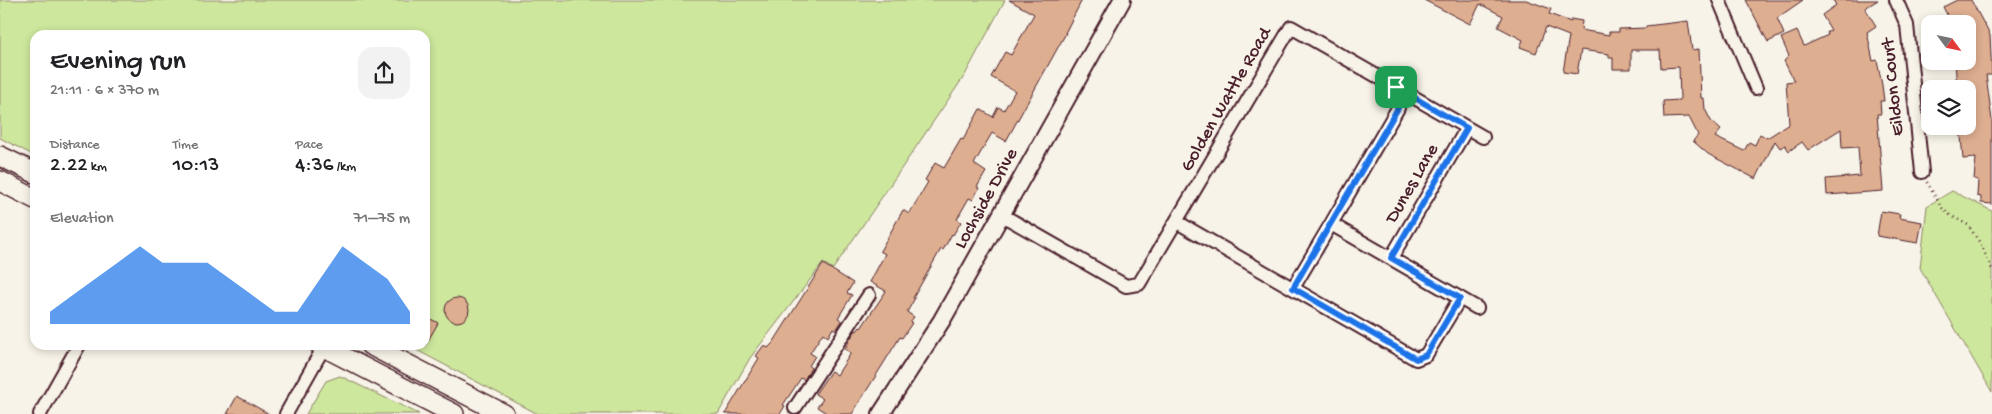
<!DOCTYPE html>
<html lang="en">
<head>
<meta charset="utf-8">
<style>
	:root { --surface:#fff; --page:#f2f2f2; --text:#202124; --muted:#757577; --accent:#1a73e8 }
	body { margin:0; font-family:"Gochi Hand",sans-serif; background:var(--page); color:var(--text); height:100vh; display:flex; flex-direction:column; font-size:19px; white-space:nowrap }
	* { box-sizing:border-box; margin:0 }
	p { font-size:16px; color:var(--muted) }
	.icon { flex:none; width:28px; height:28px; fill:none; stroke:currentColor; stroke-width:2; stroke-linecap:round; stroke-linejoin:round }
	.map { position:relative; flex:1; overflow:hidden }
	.details { position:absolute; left:30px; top:30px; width:400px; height:320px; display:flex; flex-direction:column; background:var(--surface); border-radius:15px; box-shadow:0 2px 8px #0003 }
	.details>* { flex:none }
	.needle { width:32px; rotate:123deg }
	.buttons { position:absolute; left:1921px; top:15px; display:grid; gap:10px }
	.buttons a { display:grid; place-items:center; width:55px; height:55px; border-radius:10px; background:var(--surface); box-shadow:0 2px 8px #0003; font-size:25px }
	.pin { position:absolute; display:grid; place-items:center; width:42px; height:42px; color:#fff; margin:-21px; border-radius:10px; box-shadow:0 2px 8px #0006 }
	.round { display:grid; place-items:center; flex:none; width:52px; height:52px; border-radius:15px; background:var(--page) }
	.overview { display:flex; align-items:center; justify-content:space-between; height:85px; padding:0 20px }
	h1 { font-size:28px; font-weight:600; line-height:38px }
	.figures { display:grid; grid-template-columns:repeat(3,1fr); gap:8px; height:85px; padding:5px 20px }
	.figures div { display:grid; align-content:center }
	.figures b { font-size:21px; font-weight:600 }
	.figures small { font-size:14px; font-weight:400 }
	.figures p { font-size:14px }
	.chart { height:140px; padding:10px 20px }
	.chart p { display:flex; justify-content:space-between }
	.chart svg { width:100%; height:90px; margin-top:5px; fill:var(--accent); opacity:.7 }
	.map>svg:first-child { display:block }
	.green { fill:#cde79d; stroke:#8c8364 }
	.building { fill:#deae90; stroke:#4a1f2b }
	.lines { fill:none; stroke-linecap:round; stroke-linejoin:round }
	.minor-casing { stroke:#4a1f2b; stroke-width:16 }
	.tertiary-casing { stroke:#4a1f2b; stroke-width:20 }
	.secondary-casing { stroke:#4a1f2b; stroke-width:22 }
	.path { stroke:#4a1f2b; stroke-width:2.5; stroke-dasharray:1 4; stroke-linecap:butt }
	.minor { stroke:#f7f3e8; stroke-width:12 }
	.tertiary { stroke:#f7f3e8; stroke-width:16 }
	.secondary { stroke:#f7f3e8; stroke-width:19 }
	.route-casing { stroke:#fff; stroke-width:10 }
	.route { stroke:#1a73e8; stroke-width:6 }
	.labels { text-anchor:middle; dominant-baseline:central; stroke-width:4.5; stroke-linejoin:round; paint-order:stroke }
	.street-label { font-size:19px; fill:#4a1f2b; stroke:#f7f3e8 }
</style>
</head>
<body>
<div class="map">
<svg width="1992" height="414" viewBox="0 0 1992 414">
	<rect width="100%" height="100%" fill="#f7f3e8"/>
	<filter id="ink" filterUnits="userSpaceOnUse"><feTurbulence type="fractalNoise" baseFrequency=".02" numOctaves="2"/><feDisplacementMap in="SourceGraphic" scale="10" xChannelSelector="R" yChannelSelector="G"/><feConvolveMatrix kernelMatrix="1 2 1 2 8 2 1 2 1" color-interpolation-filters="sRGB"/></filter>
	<g filter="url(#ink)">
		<path class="green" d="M 0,0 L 1005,0 L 965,75 L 833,269 L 823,263 L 750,358 L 718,414 L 538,414 L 407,345 L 425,345 L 425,35 L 35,35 L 35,156 L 0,138 Z
			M 1952,191 L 1992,211 L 1992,392 L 1920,268 L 1927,206 Z
			M 340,376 L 419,414 L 306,414 L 326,381 Z"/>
		<path class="building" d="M 1009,0 L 1082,0 L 1065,33 L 1066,33 L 1006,141 L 992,133 L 974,164 L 986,172 L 977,187 L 979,188 L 973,200 L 969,198 L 957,219 L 961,222 L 953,235 L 952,234 L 943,250 L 941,249 L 913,298 L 915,298 L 907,312 L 914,317 L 910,322 L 912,323 L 902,338 L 900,337 L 852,414 L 828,414 L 817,407 L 823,399 L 815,394 L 831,371 L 837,375 L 851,353 L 845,349 L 850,339 L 856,330 L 857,331 L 860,327 L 861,328 L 886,291 L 870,282 L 885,254 L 880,251 L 903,210 L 909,214 L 928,182 L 925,180 L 935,163 L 944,168 L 961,139 L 963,140 L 980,109 L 993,117 L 998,107 L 1004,110 L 1015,91 L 991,77 L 1005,52 L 1011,55 L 1034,14 Z
			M 1424,0 L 1526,0 L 1551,9 L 1549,14 L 1571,22 L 1571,19 L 1582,21 L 1581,30 L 1609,35 L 1609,32 L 1619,32 L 1619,29 L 1646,28 L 1646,26 L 1688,21 L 1692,50 L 1699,49 L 1701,98 L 1704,98 L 1705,109 L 1711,121 L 1721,130 L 1715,137 L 1744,151 L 1749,142 L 1755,145 L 1760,134 L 1767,138 L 1789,124 L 1786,82 L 1794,81 L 1784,61 L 1789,56 L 1781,38 L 1797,31 L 1804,46 L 1828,35 L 1827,32 L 1831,30 L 1822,15 L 1836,5 L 1833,0 L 1878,0 L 1865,8 L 1876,26 L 1867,32 L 1873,61 L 1877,60 L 1882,85 L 1884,101 L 1880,101 L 1881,114 L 1877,114 L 1883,191 L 1827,195 L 1826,179 L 1860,176 L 1858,147 L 1842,148 L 1841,129 L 1808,150 L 1802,142 L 1789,151 L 1785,145 L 1780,148 L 1775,141 L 1756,179 L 1708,154 L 1693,141 L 1698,135 L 1689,117 L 1664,118 L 1663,101 L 1680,100 L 1679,67 L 1661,68 L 1660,50 L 1631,50 L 1631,69 L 1613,69 L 1613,58 L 1609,58 L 1609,54 L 1581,50 L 1577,74 L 1563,72 L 1569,36 L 1546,27 L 1536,53 L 1520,47 L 1523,40 L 1498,27 L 1503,16 L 1480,4 L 1470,24 Z
			M 1746,0 L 1803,0 L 1777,18 L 1784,34 L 1768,42 Z
			M 1957,0 L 1971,0 L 1990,35 L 1992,75 L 1986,75 L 1992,120 L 1992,204 L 1981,203 L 1981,197 L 1977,196 L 1978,180 L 1974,179 L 1976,158 L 1963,159 L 1960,126 L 1968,126 L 1968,89 L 1957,89 L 1955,61 L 1968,61 L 1968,24 L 1952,24 L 1943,7 Z
			M 1881,211 L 1900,214 L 1899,218 L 1922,222 L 1918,243 L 1877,236 Z
			M 823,264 L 853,283 L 847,293 L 852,295 L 838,318 L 842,321 L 836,330 L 833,328 L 828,337 L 823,333 L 810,353 L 815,356 L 809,366 L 811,368 L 804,380 L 801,378 L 783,405 L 785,406 L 780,414 L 725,414 L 759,358 L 756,356 L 764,345 L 768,348 L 773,343 Z
			M445 310a12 12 0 1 1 24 0a12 12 0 1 1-24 0Z
			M 425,316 L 438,323 L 425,346 Z
			M 237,396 L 269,414 L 227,414 Z"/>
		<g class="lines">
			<defs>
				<path id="minor" d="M 1719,0 L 1756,88
					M 1896,0 L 1907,25 L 1922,172
					M 1396,87 L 1483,137
					M 1002,215 L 1126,286 L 1139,284 L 1291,27 L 1396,87 L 1398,108 L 1331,224 L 1477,308
					M 1177,222 L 1416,359 L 1426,355 L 1460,298
					M 1391,258 L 1467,128
					M 1293,288 L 1331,224
					M 795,408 L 869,295
					M 40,414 L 79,345
					M 286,414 L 325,345"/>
				<path id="tertiary" d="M 881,414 L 942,320 L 1122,0"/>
				<path id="secondary" d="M 0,156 L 35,173
					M 0,181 L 35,199
					M 320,345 L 454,414
					M 370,345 L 504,414"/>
			</defs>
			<use href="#minor" class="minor-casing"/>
			<use href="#tertiary" class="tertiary-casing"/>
			<use href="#secondary" class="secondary-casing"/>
			<path class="path" d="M 1927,182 L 1941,207 L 1948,214 L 1968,225 L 1980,243 L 1992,269"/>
			<use href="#minor" class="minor"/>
			<use href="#tertiary" class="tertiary"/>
			<use href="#secondary" class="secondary"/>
		</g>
	</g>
	<g class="lines" filter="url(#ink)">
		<defs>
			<path id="route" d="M 1396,87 L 1467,128 L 1391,258 L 1460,298 L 1426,355 L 1416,359 L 1293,288 L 1398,108 Z"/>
		</defs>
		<use href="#route" class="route-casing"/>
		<use href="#route" class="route"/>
	</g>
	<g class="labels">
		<g class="street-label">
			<text transform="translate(1894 87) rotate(-96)">Eildon Court</text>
			<text transform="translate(1227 100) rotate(-60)">Golden Wattle Road</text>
			<text transform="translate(1413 184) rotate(-60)">Dunes Lane</text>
			<text transform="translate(987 199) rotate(-61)">Lochside Drive</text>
		</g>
	</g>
</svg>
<div class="buttons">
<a><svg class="needle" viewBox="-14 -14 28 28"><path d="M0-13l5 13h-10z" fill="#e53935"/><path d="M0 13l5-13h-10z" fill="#757577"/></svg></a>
<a><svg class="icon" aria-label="layers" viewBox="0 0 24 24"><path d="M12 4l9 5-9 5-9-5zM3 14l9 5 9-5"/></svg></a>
</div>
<div class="pin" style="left:1396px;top:87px;background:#1e9e55"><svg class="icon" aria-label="arrive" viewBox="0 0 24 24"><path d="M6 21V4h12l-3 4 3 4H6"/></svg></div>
<section class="details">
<div class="overview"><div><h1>Evening run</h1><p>21:11 · 6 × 370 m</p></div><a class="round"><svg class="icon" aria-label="share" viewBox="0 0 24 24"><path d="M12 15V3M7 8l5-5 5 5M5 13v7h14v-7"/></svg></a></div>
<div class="figures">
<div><p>Distance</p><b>2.22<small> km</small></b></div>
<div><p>Time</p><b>10:13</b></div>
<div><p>Pace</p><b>4:36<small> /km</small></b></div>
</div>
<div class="chart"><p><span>Elevation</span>71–75 m</p>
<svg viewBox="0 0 160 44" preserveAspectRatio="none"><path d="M0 44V38L10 30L20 22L30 14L40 6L50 14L60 14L70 14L80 22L90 30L100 38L110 38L120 22L130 6L140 14L150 22L160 38V44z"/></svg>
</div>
</section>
</div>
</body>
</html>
